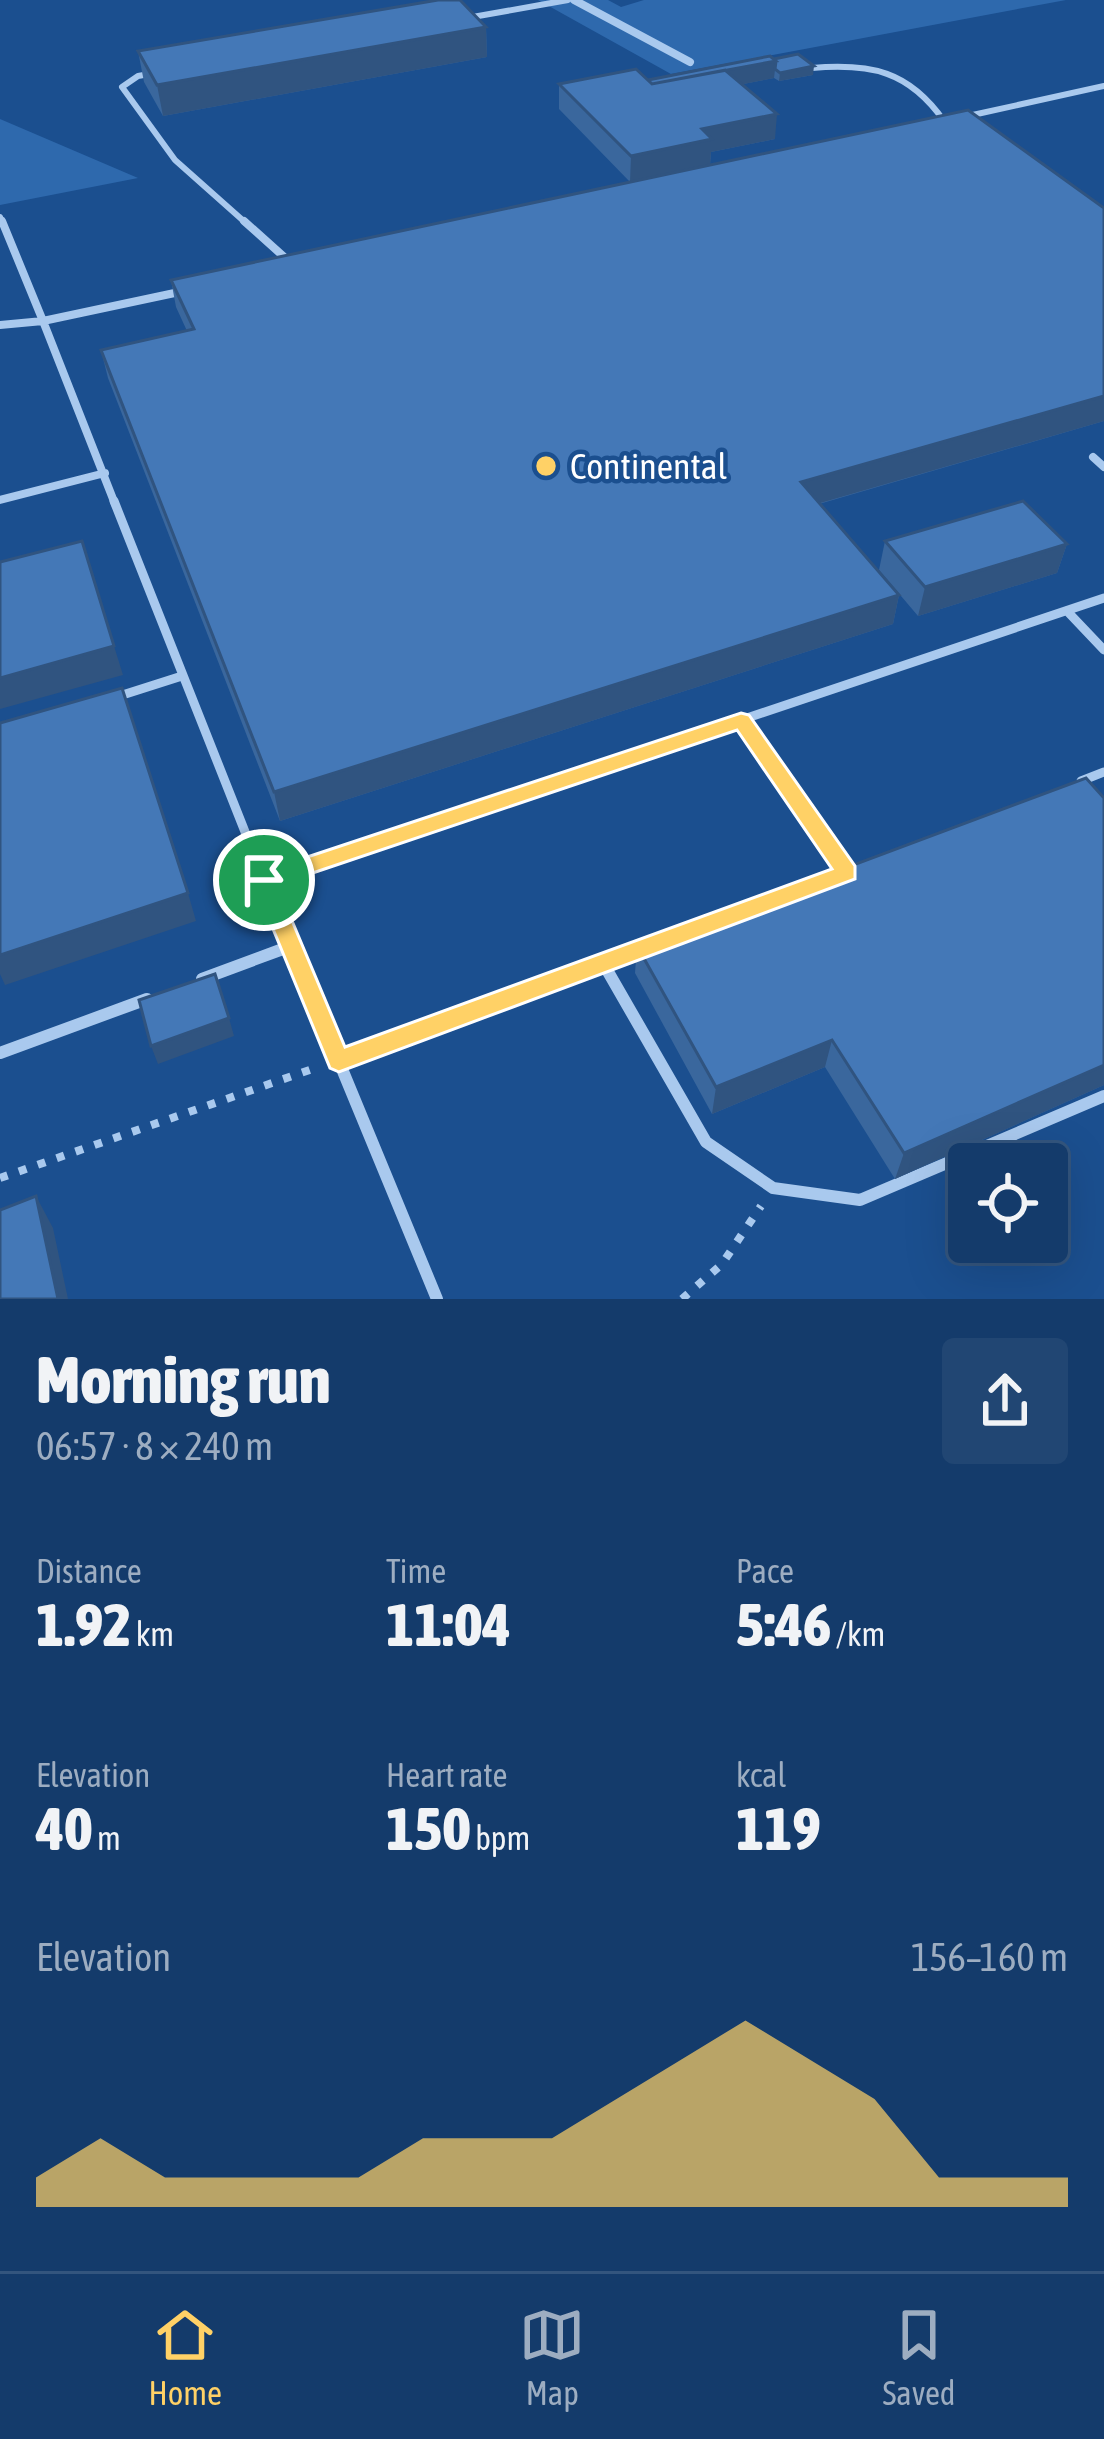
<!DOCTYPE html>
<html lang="en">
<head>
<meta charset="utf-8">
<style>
	:root { --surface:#143b6b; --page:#214673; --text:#f1f3f6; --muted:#9dadc1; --line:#33557e; --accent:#ffd166 }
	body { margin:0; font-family:"Asap Condensed",sans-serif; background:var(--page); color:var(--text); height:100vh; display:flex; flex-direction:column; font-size:45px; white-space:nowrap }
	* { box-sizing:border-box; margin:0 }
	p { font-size:39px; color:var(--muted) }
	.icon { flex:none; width:66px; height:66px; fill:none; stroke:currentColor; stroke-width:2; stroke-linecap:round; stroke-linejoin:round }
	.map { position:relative; height:1299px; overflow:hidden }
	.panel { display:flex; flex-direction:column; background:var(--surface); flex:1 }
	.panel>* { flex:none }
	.controls { position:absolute; left:948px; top:1143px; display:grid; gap:24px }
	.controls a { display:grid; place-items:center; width:120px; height:120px; border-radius:12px; background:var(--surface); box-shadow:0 12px 48px #0002,0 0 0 3px var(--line); font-size:60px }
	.pin { position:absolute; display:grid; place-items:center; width:102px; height:102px; color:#fff; margin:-51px; border:6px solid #fff; border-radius:50%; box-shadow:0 3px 12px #0007 }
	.round { display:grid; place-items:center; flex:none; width:126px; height:126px; border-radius:12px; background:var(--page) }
	.summary { display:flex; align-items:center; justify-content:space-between; height:204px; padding:0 36px }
	h1 { font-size:66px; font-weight:800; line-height:90px }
	.metrics { display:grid; grid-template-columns:repeat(3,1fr); gap:18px; height:204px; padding:12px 36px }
	.metrics div { display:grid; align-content:center }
	.metrics b { font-size:60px; font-weight:800 }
	.metrics small { font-size:33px; font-weight:400 }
	.metrics p { font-size:33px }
	.chart { height:336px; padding:24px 36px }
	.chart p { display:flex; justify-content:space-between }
	.chart svg { width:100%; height:216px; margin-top:12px; fill:var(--accent); opacity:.7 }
	.dock { display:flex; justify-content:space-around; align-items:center; height:168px; border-top:3px solid var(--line); background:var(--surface); font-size:33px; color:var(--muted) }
	.dock a { display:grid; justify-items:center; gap:6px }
	.dock .active { color:var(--accent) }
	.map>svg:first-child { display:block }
	.green { fill:#2e69ad }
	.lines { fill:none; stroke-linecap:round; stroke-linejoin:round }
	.path { stroke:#a9c9ee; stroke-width:8; stroke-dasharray:8 12; stroke-linecap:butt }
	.service-far3 { stroke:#a9c9ee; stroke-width:6 }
	.service-far2 { stroke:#a9c9ee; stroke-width:8 }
	.service-far1 { stroke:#a9c9ee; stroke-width:9 }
	.service { stroke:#a9c9ee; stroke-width:12 }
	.minor { stroke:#a9c9ee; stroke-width:8 }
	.wall { fill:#3a679d }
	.shaded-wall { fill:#305480 }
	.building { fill:#4478b7; stroke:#305480; stroke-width:3 }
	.route { fill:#ffd166; stroke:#fff; stroke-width:3; fill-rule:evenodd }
	.poi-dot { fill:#ffd166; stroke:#1b4f8f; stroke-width:4.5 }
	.labels { text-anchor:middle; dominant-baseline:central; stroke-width:9; stroke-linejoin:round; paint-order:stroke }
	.poi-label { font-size:36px; fill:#fff; stroke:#1b4f8f; text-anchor:start }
</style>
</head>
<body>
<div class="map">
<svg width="1104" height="1299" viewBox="0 0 1104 1299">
	<rect width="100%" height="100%" fill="#1b4f8f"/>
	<path class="green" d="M 538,0 L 608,0 L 621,7 L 644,0 L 1066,0 L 671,74 Z
		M 0,119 L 138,178 L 0,205 Z"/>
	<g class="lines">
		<path class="path" d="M 0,1178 L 318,1067
			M 682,1299 L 722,1264 L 761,1206"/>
		<path class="service-far3" d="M 467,18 L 568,0
			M 812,68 C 871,63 909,71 944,121
			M 155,73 L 138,76 L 122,87 L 175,160 L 247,224
			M 968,116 L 1104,86
			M 0,217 L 3,224"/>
		<path class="service-far2" d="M 244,221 L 292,264
			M 0,325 L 43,321 L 2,221
			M 1093,457 L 1104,467
			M 0,500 L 105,473
			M 115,504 L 43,321 L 184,291"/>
		<path class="service-far1" d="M 114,501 L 255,857
			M 1067,611 L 1104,650
			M 113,698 L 182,676
			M 741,720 L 834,857
			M 1081,781 L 1104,772
			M 334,857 L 1104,598"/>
		<path class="service" d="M 254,854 L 264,880 L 343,854
			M 832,854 L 845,873
			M 264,880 L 437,1299
			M 603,963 L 706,1142 L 773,1188 L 860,1200 L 1104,1096
			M 202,979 L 291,946
			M 0,1053 L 147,999
			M 339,1060 L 643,948"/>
		<path class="minor" d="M 574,0 L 690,62"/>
	</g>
	<path class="wall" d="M 486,27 L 487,57 L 163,116 L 144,82 L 138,51 Z
		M 774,59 L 813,75 L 779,81 L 774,78 L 743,84 L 775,139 L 711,152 L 710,165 L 630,182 L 559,109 L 559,84 L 648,80 Z
		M 1104,208 L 1104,421 L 819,504 L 899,595 L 893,624 L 280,821 L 108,378 L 101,350 L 187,331 L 176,307 L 171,280 Z
		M 885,541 L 1067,544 L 1057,573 L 918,616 L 879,570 Z
		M 1104,798 L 1104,1085 L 895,1179 L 825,1067 L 712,1114 L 635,973 L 637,946 Z"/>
	<path class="shaded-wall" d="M 486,27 L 487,57 L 163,116 L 157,85 Z
		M 776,61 L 774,78 L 649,103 L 650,86 Z
		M 814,66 L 813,75 L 779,81 L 780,73 Z
		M 777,114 L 775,139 L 711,152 L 710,165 L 630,182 L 631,156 L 702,129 Z
		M 1104,396 L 1104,421 L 796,510 L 801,482 Z
		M 1067,544 L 1057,573 L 918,616 L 925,587 Z
		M 899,595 L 893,624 L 280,821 L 274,792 Z
		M 114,646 L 123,675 L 0,709 L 0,678 Z
		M 188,893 L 196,921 L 5,985 L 0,974 L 0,955 Z
		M 229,1018 L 234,1036 L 158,1064 L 151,1046 Z
		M 832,1040 L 825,1067 L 712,1114 L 716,1087 Z
		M 1104,1065 L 1104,1085 L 895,1179 L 904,1153 Z
		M 36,1196 L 53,1228 L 68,1299 L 58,1299 Z"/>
	<path class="building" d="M 438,0 L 460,0 L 486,27 L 157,85 L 138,51 Z
		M 798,54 L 814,66 L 780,73 L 775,69 L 776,61 L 774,59 Z
		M 770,56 L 776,61 L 652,84 L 648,80 Z
		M 636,69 L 652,84 L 725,70 L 777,114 L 702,129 L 712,139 L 631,156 L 559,84 Z
		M 968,110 L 1104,208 L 1104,396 L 801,482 L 899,595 L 274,792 L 101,350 L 194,329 L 171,280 Z
		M 1023,501 L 1067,544 L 925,587 L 885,541 Z
		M 82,541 L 114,646 L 0,678 L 0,562 Z
		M 122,688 L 188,893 L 0,955 L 0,723 Z
		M 1086,778 L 1104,798 L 1104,1065 L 904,1153 L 832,1040 L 716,1087 L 637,946 Z
		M 215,974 L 229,1018 L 151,1046 L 139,1000 Z
		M 36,1196 L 58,1299 L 0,1299 L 0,1210 Z"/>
	<path class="route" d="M 741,713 L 749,715 L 855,866 L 855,879 L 339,1072 L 330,1068 L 253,880 L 256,874 ZM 737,730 L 832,869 L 345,1047 L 277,885 Z"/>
	<circle class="poi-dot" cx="546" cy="466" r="12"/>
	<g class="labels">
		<g class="poi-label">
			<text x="570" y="466">Continental</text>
		</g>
	</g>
</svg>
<div class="controls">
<a><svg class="icon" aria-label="locate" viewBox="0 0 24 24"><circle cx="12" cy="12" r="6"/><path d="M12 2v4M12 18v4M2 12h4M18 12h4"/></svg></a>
</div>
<div class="pin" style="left:264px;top:880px;background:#1e9e55"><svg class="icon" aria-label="arrive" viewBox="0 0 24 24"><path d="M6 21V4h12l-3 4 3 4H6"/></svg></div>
</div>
<section class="panel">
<div class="summary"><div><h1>Morning run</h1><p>06:57 · 8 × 240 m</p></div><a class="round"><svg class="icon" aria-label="share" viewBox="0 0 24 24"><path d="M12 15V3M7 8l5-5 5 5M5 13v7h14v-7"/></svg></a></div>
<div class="metrics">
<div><p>Distance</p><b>1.92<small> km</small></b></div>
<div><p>Time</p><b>11:04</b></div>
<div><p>Pace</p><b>5:46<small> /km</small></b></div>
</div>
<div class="metrics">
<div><p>Elevation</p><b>40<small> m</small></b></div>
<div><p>Heart rate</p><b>150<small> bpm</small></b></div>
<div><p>kcal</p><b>119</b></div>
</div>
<div class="chart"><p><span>Elevation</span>156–160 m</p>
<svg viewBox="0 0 160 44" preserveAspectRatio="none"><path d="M0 44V38L10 30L20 38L30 38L40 38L50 38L60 30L70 30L80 30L90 22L100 14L110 6L120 14L130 22L140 38L150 38L160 38V44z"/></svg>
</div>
</section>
<nav class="dock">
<a class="active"><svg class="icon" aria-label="home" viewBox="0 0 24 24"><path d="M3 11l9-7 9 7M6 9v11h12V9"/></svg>Home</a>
<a><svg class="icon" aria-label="map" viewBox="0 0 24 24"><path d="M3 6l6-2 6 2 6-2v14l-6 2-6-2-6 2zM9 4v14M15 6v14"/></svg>Map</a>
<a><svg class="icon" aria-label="saved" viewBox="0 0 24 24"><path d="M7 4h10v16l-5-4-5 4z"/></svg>Saved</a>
</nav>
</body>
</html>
